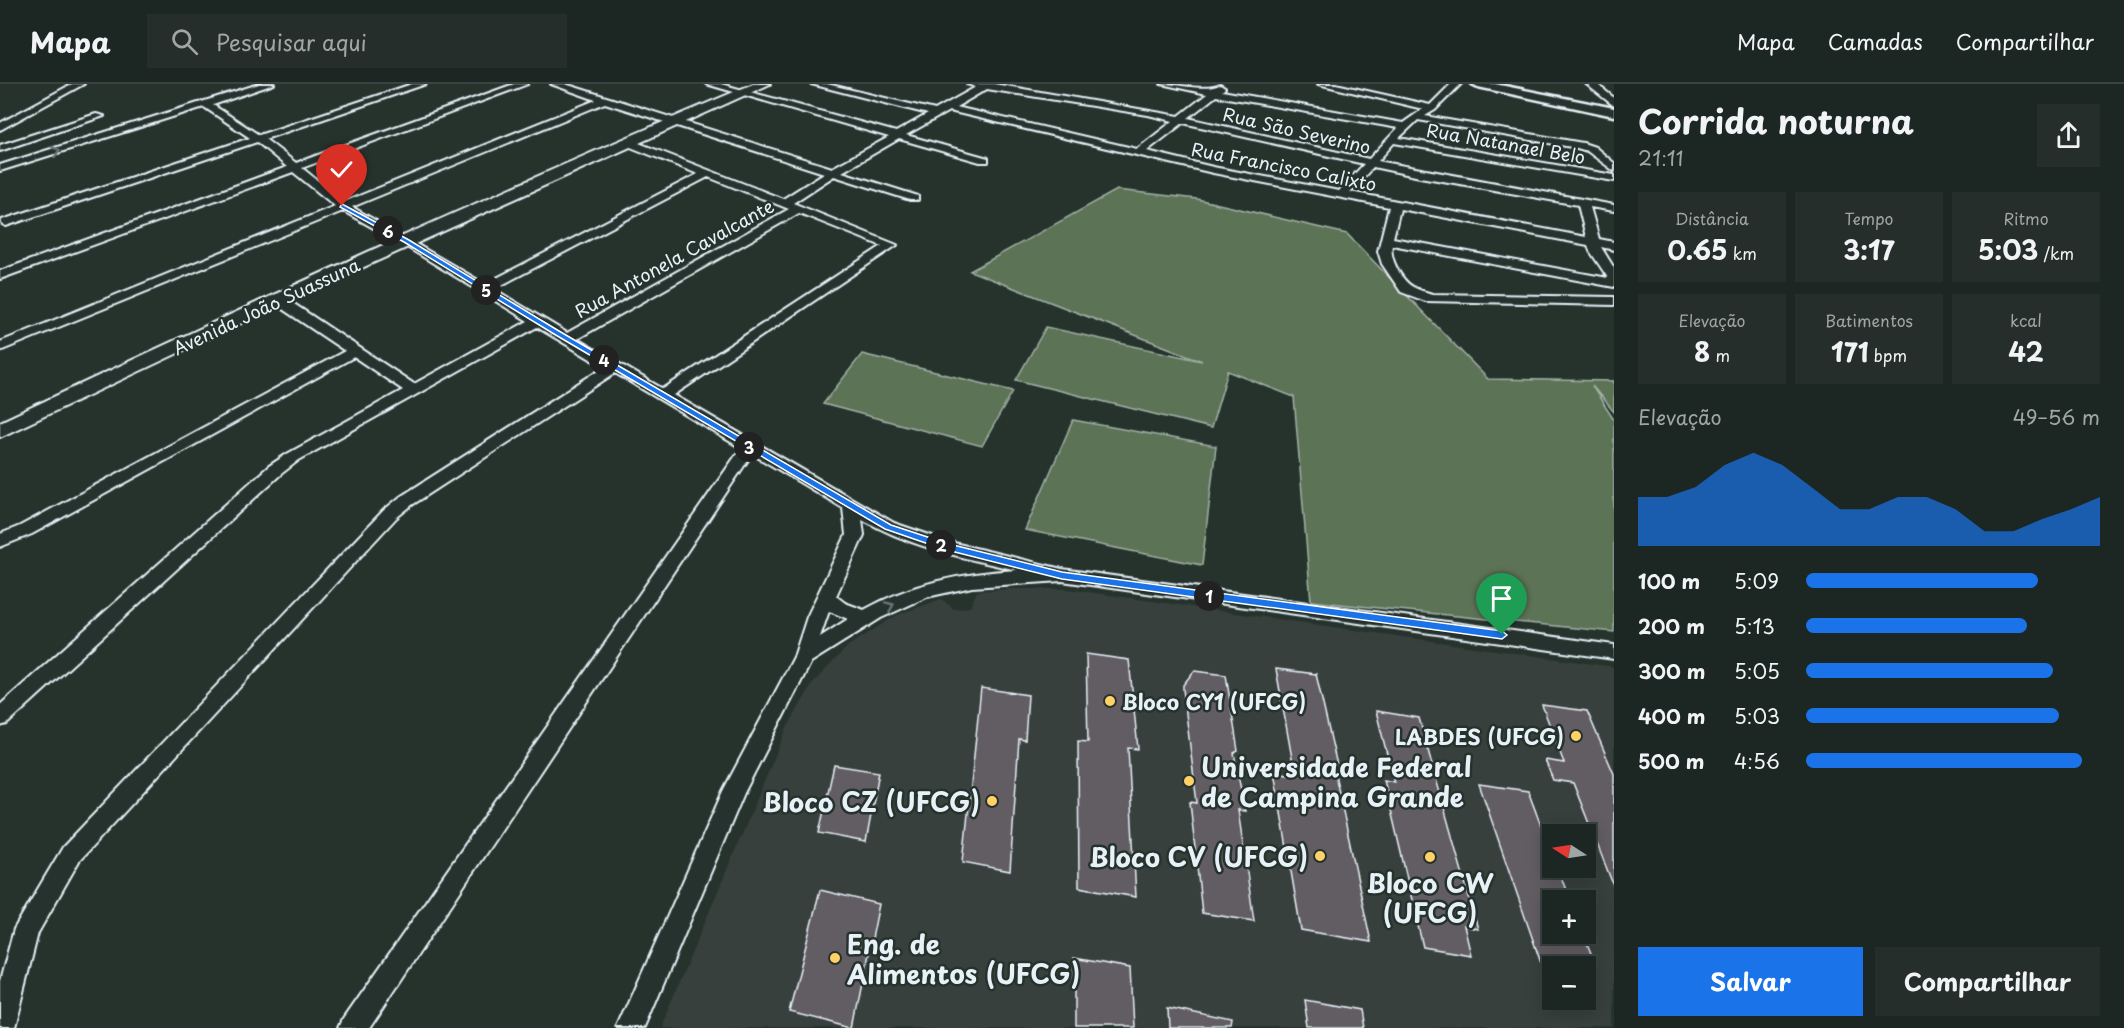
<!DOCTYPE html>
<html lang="pt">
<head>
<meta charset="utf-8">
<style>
	:root { --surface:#1c2622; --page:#252e2a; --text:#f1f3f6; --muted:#a0a5a5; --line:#3a4340; --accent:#1a73e8 }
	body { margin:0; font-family:"Playpen Sans",sans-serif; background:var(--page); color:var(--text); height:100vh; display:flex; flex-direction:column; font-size:22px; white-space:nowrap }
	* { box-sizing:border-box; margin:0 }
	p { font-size:20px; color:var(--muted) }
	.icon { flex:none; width:33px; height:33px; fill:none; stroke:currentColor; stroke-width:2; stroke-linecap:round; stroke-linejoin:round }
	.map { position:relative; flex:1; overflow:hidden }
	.sheet { display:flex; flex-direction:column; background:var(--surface); width:510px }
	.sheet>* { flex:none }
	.needle { width:39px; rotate:282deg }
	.buttons { position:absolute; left:1542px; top:740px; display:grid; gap:12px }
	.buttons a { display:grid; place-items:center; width:54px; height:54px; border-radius:0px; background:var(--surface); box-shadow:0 3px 15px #0003,0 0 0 2px var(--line); font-size:30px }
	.pin { position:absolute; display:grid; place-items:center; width:51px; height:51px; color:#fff; margin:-62px -26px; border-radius:50% 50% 50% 0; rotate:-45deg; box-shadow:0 0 6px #0007 }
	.pin .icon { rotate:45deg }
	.km { position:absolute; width:30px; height:30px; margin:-15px; border-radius:50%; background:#222; color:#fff; font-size:16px; line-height:30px; text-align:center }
	.round { display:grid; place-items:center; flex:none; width:63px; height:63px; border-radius:0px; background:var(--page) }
	.summary { display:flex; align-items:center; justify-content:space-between; height:102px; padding:0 24px }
	h1 { font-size:33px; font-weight:700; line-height:45px }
	.figures { display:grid; grid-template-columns:repeat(3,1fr); gap:9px; height:102px; padding:6px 24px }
	.figures div { display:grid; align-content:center; border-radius:0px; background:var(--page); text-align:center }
	.figures b { font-size:26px; font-weight:700 }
	.figures small { font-size:16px; font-weight:400 }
	.figures p { font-size:16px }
	.chart { height:168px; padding:12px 24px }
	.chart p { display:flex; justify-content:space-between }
	.chart svg { width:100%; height:108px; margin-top:6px; fill:var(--accent); opacity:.7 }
	.primary-button { display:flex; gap:12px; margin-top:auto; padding:12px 24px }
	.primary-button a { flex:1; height:69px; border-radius:0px; background:var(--accent); color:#fff; font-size:24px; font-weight:700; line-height:69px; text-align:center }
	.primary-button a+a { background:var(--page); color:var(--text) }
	ul { padding:0 24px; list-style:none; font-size:20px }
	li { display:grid; grid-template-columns:96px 72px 1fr; align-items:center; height:45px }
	li i { height:15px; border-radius:8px; background:var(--accent) }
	header { display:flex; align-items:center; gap:36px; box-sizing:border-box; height:84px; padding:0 30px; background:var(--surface); border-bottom:2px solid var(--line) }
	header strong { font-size:28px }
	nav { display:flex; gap:33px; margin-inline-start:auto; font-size:21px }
	.search { width:420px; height:54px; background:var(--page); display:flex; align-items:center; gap:15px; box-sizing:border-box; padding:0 21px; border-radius:0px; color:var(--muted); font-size:22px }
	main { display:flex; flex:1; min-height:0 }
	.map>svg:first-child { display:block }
	.built { fill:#383f3d; fill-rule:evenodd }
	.green { fill:#5d7357; stroke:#a2b2a8; stroke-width:1.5 }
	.building { fill:#625b63; stroke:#e8f1f8; stroke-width:1.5 }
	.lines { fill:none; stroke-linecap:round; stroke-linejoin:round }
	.minor-casing { stroke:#e8f1f8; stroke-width:4 }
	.tertiary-casing { stroke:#e8f1f8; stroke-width:5 }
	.secondary-casing { stroke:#e8f1f8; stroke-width:4 }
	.minor { fill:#26332d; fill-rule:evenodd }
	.tertiary { fill:#26332d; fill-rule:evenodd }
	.secondary { fill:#26332d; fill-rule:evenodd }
	.oneway { stroke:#6a7674 }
	.route { fill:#1a73e8; stroke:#fff; stroke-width:1.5 }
	.poi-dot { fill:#ffd166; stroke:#26332d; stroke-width:2 }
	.labels { text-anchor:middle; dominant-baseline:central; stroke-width:5; stroke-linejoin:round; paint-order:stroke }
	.far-street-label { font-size:18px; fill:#e8f1f8; stroke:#26332d }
	.poi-label { font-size:21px; font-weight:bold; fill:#e8f1f8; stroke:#26332d; text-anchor:start }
	.near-poi-label { font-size:26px; font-weight:bold; fill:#e8f1f8; stroke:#26332d; text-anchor:start }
</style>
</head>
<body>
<header>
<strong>Mapa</strong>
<div class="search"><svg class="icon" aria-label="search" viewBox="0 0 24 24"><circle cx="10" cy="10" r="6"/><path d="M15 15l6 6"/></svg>Pesquisar aqui</div>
<nav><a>Mapa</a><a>Camadas</a><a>Compartilhar</a></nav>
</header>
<main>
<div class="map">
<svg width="1614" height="944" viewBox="0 0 1614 944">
	<rect width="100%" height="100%" fill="#26332d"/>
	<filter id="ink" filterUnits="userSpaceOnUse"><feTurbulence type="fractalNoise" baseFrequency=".0167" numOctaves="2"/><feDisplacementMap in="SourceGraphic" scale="12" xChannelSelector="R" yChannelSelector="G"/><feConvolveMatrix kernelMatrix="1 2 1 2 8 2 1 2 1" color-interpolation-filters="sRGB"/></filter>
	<g filter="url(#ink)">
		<path class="built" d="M 1010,505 L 1067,505 L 1614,583 L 1614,944 L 660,944 L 787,644 L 813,599 L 848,562 L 897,531 L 941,515 L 954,525 L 970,523 L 977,507 ZM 1552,750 L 1586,750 L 1586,783 L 1552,783 ZM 1552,816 L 1586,816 L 1586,849 L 1552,849 ZM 1552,882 L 1586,882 L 1586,915 L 1552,915 Z"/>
		<path class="green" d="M 1117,106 L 1197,115 L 1347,150 L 1488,295 L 1614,297 L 1614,328 L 1592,302 L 1614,336 L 1614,548 L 1311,517 L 1294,313 L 1228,287 L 1211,344 L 1016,296 L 1046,243 L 1202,277 L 970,187 Z
			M 862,270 L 1013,307 L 982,362 L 823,320 Z
			M 1073,336 L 1216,362 L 1202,481 L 1025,446 Z"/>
		<path class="building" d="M 1086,570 L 1129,576 L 1138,665 L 1128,664 L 1136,813 L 1079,803 L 1078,657 L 1088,658 Z
			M 1276,585 L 1316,590 L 1339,690 L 1335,690 L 1371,858 L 1301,846 L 1274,688 L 1295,691 Z
			M 1194,587 L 1226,591 L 1238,667 L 1234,669 L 1245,727 L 1238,726 L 1254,837 L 1202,829 L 1190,718 L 1197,719 L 1183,605 L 1183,601 Z
			M 981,604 L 1028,611 L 1025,656 L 1019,655 L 1010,787 L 963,778 Z
			M 1542,621 L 1587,627 L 1614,690 L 1614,803 L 1573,699 L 1553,696 L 1545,676 L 1564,679 Z
			M 1376,627 L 1419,634 L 1478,845 L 1464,842 L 1471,871 L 1423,863 L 1384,696 L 1394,698 Z
			M 834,681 L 879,688 L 866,758 L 819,749 Z
			M 1479,700 L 1528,707 L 1552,771 L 1552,783 L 1557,783 L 1570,816 L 1552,816 L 1552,849 L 1583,849 L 1596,882 L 1542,882 Z
			M 820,806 L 879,820 L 854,944 L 789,928 Z
			M 1074,874 L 1130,884 L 1133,944 L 1074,944 Z
			M 1305,916 L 1360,926 L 1363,944 L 1309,944 Z
			M 1167,924 L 1233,938 L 1232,944 L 1168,944 Z"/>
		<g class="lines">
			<defs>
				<path id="minor" d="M 72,0 L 84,0 L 0,46 L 0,39 Z
					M 259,0 L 274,0 L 213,21 L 259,51 L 412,0 L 426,0 L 265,55 L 296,79 L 514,0 L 528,0 L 302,84 L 344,118 L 596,16 L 551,0 L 565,0 L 832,84 L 889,53 L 706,0 L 721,0 L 896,48 L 928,30 L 811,0 L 827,0 L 935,26 L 976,3 L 967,0 L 994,0 L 1179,32 L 1207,10 L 1161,0 C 1180,0 1204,8 1220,1 L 1225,4 L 1222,7 L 1403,39 L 1423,25 L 1318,0 L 1336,0 L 1430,21 L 1451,0 L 1461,0 L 1435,26 L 1425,32 L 1583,59 L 1595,63 L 1614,79 L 1614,87 L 1587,67 L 1577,64 L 1418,36 L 1399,54 L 1614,91 L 1614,97 L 1394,59 L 1378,77 L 1614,121 L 1614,127 L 1590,123 L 1599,155 L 1614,158 L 1614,166 L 1601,163 L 1614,184 L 1614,203 L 1392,161 C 1389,174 1401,196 1413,203 C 1418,206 1426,208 1432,210 L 1614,213 L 1614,221 L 1425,217 L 1401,208 L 1382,180 L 1378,167 L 1389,123 L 1213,89 L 949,27 L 906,51 L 988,74 L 988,78 L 980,78 L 899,55 L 842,88 L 918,112 L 918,116 L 910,116 L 834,92 L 793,119 L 897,161 L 674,311 L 894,439 L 950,458 L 1062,485 L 1614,561 L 1614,575 L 1062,497 L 972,503 L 927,513 L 881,534 L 811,578 L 744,709 L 645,944 L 618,944 L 723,707 L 794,573 L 807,533 L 846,451 L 843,424 L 752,370 L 369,944 L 340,944 L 344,935 L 741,364 L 615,289 L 412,421 L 396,434 L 79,777 L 38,849 L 14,944 L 0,944 L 0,897 L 14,845 L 63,763 L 384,426 L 400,413 L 604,283 L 537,243 L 299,376 L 281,390 L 7,640 L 0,642 L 0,621 L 269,382 L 287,370 L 403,306 L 354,273 L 32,450 L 0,463 L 0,450 L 20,442 L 345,267 L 272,218 L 270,215 L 272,212 L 282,212 L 414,300 L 528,237 L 402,160 L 343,127 L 0,267 L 0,258 L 335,122 L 293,88 L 0,195 L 0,187 L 287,83 L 257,58 L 6,142 L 2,140 L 2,136 L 250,54 L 204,23 L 0,87 L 0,81 ZM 987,5 L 1148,31 L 1173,37 L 1137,65 L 956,23 ZM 1216,12 L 1398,44 L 1369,75 L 1188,34 ZM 605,19 L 824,89 L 783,115 L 631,56 L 623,56 L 623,60 L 698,90 L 485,200 L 352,123 ZM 1183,39 L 1364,80 L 1339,107 L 1213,83 L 1147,67 ZM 1373,83 L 1420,93 L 1578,121 L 1586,153 L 1350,108 ZM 708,93 L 789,125 L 567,249 L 494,205 ZM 1400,125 L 1588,161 L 1590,167 L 1608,194 L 1393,154 ZM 799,129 L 882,162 L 663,305 L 577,255 ZM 862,435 C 909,463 964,474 1017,486 C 963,489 912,499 864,526 L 845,519 L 836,512 L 864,451 ZM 829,527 L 848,535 L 820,553 Z
					M 1586,0 L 1597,0 L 1614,14 L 1614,22 Z
					M 96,30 L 104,32 L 0,67 L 0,61 Z"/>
				<path id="tertiary" d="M 1472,0 L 1495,0 L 1614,24 L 1614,32 L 1478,3 Z"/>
				<path id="secondary" d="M 753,0 L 770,0 L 284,219 L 0,353 L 0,338 C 249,221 499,106 753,0 Z"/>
			</defs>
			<use href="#minor" class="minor-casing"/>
			<use href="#tertiary" class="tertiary-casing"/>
			<use href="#secondary" class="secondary-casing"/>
			<use href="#minor" class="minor"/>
			<use href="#tertiary" class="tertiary"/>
			<use href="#secondary" class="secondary"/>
		</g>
		<defs><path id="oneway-chevron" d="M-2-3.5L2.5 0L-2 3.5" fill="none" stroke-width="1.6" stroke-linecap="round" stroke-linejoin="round" transform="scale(1.5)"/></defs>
		<g class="oneway">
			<use href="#oneway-chevron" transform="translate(56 67) rotate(-17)"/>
			<use href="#oneway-chevron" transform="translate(890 522) rotate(-24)"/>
		</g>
	</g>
	<path class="route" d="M 342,120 L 409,156 L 559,247 L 891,441 L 949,460 L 1062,488 L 1502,547 L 1507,551 L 1502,555 L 1062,495 L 943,465 L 885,445 L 554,250 L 404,158 L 340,123 Z"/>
	<g class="poi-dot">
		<circle cx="1110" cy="617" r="6"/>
		<circle cx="1576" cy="652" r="6"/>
		<circle cx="1189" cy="697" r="6"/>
		<circle cx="992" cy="717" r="6"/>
		<circle cx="1320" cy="772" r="6"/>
		<circle cx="1430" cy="773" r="6"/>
		<circle cx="835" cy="874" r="6"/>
	</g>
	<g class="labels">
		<g class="far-street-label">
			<text transform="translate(1297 46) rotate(13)">Rua São Severino</text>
			<text transform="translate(1506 59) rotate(10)">Rua Natanael Belo</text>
			<text transform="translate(1284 82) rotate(11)">Rua Francisco Calixto</text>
			<text transform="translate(674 174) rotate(-29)">Rua Antonela Cavalcante</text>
			<text transform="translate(266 222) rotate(-25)">Avenida João Suassuna</text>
		</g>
		<g class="poi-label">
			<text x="1122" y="617">Bloco CY1 (UFCG)</text>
			<text x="1564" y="652" text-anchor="end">LABDES (UFCG)</text>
		</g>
		<g class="near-poi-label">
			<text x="1201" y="682">Universidade Federal<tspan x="1201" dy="30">de Campina Grande</tspan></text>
			<text x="980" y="717" text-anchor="end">Bloco CZ (UFCG)</text>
			<text x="1308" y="772" text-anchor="end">Bloco CV (UFCG)</text>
			<text x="1430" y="798" text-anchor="middle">Bloco CW<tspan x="1430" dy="30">(UFCG)</tspan></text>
			<text x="847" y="859">Eng. de<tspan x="847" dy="30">Alimentos (UFCG)</tspan></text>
		</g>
	</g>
</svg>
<div class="buttons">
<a><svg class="needle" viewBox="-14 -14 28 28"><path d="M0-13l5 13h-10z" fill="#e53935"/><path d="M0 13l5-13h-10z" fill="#a0a5a5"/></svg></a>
<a>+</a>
<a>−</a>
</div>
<div class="pin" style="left:1502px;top:551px;background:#1e9e55"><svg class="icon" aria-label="arrive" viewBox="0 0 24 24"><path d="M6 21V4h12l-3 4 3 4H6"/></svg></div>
<div class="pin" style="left:342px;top:122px;background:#d93025"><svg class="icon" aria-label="check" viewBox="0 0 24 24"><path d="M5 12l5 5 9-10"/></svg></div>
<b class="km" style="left:1209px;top:512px">1</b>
<b class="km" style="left:941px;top:461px">2</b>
<b class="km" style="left:749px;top:363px">3</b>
<b class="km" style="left:604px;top:276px">4</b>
<b class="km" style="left:486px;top:206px">5</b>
<b class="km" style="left:388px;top:147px">6</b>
</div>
<section class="sheet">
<div class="summary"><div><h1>Corrida noturna</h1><p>21:11</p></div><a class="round"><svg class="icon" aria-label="share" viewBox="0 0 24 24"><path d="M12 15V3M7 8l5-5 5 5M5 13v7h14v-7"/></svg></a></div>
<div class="figures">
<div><p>Distância</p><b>0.65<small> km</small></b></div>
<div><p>Tempo</p><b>3:17</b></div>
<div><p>Ritmo</p><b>5:03<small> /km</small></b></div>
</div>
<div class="figures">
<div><p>Elevação</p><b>8<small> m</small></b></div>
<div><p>Batimentos</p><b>171<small> bpm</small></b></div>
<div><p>kcal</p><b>42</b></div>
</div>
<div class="chart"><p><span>Elevação</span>49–56 m</p>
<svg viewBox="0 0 160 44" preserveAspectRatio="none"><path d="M0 44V24L10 24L20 20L30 11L40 6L50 11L60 20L70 29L80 29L90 24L100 24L110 29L120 38L130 38L140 33L150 29L160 24V44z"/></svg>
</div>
<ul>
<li><b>100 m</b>5:09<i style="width:79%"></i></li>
<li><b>200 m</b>5:13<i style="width:75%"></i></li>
<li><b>300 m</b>5:05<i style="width:84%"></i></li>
<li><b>400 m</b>5:03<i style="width:86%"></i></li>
<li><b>500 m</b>4:56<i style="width:94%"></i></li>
</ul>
<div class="primary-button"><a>Salvar</a><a>Compartilhar</a></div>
</section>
</main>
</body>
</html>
